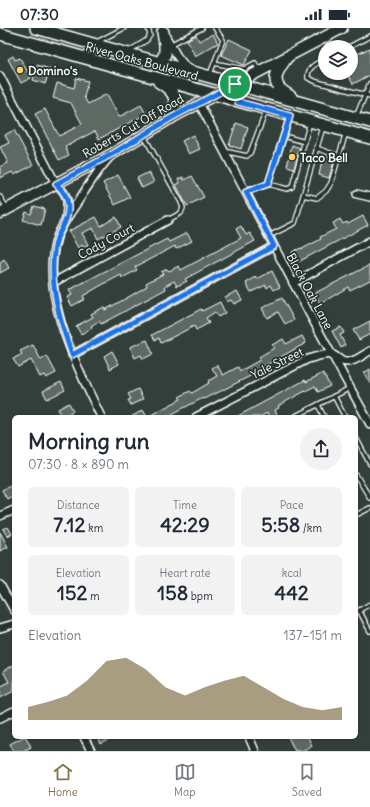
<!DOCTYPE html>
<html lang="en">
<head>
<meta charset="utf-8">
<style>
	:root { --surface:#fff; --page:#f2f2f3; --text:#1f2937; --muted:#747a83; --line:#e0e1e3; --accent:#84754c }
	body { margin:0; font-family:Delius,sans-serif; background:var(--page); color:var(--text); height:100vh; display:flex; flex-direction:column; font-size:15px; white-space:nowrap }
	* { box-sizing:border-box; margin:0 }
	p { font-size:13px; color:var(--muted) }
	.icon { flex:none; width:22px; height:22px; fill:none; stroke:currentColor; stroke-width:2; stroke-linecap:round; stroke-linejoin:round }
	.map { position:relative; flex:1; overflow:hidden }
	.panel { position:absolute; left:12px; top:387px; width:346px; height:324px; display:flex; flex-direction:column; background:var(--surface); border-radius:6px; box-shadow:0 1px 3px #0004 }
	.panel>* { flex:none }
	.controls { position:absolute; left:318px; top:12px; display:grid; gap:8px }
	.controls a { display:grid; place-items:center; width:40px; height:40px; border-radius:50%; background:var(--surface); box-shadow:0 1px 3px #0004; font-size:20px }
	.pin { position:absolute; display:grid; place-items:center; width:34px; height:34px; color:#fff; margin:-17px; border:2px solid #fff; border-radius:50%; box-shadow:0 1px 4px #0007 }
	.round { display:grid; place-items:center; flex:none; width:42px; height:42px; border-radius:21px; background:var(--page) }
	.overview { display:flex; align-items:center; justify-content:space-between; height:68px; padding:0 16px }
	h1 { font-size:22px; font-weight:700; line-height:30px }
	.metrics { display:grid; grid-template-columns:repeat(3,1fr); gap:6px; height:68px; padding:4px 16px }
	.metrics div { display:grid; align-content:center; border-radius:6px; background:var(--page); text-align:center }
	.metrics b { font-size:20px; font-weight:700 }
	.metrics small { font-size:11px; font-weight:400 }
	.metrics p { font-size:11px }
	.chart { height:112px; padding:8px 16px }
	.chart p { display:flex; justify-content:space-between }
	.chart svg { width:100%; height:72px; margin-top:4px; fill:var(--accent); opacity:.7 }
	.status { display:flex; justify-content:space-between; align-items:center; height:28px; padding:0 20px; background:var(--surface); direction:ltr }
	.status svg { height:11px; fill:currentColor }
	.dock { display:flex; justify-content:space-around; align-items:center; height:56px; border-top:1px solid var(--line); background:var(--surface); font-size:11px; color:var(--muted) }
	.dock a { display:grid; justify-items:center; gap:2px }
	.dock .active { color:var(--accent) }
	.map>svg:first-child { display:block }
	.building { fill:#5f6964; stroke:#fff }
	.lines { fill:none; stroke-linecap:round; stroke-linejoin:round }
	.lane-casing { stroke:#fff; stroke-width:6 }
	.street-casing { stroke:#fff; stroke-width:10 }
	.secondary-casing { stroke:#fff; stroke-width:13 }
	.primary-casing { stroke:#fff; stroke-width:14 }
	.lane { stroke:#26332d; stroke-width:3.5 }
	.street { stroke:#26332d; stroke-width:7 }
	.secondary { stroke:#26332d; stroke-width:10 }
	.primary { stroke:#26332d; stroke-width:11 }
	.route-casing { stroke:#fff; stroke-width:8 }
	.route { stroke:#1a73e8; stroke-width:5 }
	.poi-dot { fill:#ffd166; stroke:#26332d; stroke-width:1.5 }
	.labels { text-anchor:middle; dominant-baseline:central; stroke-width:3.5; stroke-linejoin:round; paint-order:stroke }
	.street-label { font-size:12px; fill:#fff; stroke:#26332d }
	.poi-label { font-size:12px; font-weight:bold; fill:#fff; stroke:#26332d; text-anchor:start }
</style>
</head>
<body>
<div class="status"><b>07:30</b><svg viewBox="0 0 49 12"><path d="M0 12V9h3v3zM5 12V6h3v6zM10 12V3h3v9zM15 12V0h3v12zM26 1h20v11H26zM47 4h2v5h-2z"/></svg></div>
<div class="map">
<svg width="370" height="723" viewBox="0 0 370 723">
	<rect width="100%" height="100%" fill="#333f3a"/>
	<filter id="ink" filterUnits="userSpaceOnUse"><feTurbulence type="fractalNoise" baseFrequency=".025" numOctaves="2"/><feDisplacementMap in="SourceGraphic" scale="8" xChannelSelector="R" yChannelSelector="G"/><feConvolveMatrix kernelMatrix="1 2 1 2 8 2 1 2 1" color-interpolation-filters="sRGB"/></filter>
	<g filter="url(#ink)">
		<path class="building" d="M 213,6 L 218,15 L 195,28 L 187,12 L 196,7 L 199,13 Z
			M 229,11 L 252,22 L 244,37 L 221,27 Z
			M 370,20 L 370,47 L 353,56 L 347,45 L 351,45 L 351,29 Z
			M 13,28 L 15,32 L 20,30 L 31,50 L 21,55 L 8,31 Z
			M 37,37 L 50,41 L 45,56 L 33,52 Z
			M 76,50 L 88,53 L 84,69 L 88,76 L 107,66 L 119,89 L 141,77 L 146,86 L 99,111 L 95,103 L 65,119 L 69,127 L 59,132 L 35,86 L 45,81 L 59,108 L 82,96 L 71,75 L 53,70 L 57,55 L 74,60 Z
			M 236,95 L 248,99 L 241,121 L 229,117 Z
			M 14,102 L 33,137 L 14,147 L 12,144 L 0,150 L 0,139 L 8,135 L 0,119 L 9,115 L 5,107 Z
			M 193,107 L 200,121 L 189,126 L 182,113 Z
			M 292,117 L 300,120 L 294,140 L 287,138 Z
			M 323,128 L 335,130 L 329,150 L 319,147 Z
			M 149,144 L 154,154 L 142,160 L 137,150 Z
			M 118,147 L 130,169 L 115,177 L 103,155 Z
			M 192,148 L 204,169 L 187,178 L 176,157 L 180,155 L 178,151 L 183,149 L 184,152 Z
			M 34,178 L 45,181 L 41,197 L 23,192 L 26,184 L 31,186 Z
			M 363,188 L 368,197 L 298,234 L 292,224 L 301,220 L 302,221 L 321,211 L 320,209 L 336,201 L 333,195 L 340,191 L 343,196 L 347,194 L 348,196 Z
			M 96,189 L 101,198 L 116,189 L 121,199 L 98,211 L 93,200 L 82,205 L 88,217 L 83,219 L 82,217 L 78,220 L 69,203 Z
			M 241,198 L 246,207 L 250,205 L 255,213 L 185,251 L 187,253 L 177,258 L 174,253 L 165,258 L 166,261 L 101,296 L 99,293 L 91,298 L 92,300 L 81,306 L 76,298 L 93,289 L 91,286 L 104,279 L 105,282 L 132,267 L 147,258 L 146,255 L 163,246 L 161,244 L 167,241 L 169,243 L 179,238 L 181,242 L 241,210 L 236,201 Z
			M 187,205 L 192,213 L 176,221 L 175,218 L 135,239 L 137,242 L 122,250 L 121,247 L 100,258 L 83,268 L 85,271 L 72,278 L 67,269 L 72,267 L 69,262 L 167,211 L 169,214 Z
			M 4,231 L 9,240 L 0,245 L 0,234 Z
			M 370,237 L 370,252 L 350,262 L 348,259 L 320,276 L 315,265 Z
			M 272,243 L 280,259 L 274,262 L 271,257 L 267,260 L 266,257 L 251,264 L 246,255 L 256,249 L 257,251 Z
			M 237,263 L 242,272 L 234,276 L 231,272 L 227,274 L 225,269 Z
			M 282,270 L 294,292 L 285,296 L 278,284 L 267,290 L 262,280 Z
			M 220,274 L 225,285 L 218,289 L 215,284 L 206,290 L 209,295 L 196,302 L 194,298 L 161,315 L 159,310 L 155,312 L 152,307 L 201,281 L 202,283 Z
			M 370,293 L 370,306 L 359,312 L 353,302 Z
			M 341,299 L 344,305 L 340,307 L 345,317 L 341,320 L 332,303 Z
			M 302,308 L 306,315 L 257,342 L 258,344 L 215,366 L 215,365 L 204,371 L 203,370 L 166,389 L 131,389 L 143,382 L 147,389 L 181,371 L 179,369 L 190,363 L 192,365 L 209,355 L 208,353 L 217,348 L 212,340 L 217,337 L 223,347 L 238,339 L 240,343 L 260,332 L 259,329 L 274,320 L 272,317 L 283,311 L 286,316 Z
			M 147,312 L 153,326 L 143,331 L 141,327 L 135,330 L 130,319 Z
			M 33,317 L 41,332 L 47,328 L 56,345 L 46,350 L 44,347 L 40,349 L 31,332 L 18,339 L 13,331 L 22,326 L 20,323 Z
			M 112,323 L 119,336 L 110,341 L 104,328 Z
			M 370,341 L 370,356 L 364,345 Z
			M 323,345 L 330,358 L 318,364 L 315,358 L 294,369 L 278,378 L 279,380 L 275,382 L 277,387 L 273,389 L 269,389 L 267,385 L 260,389 L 236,389 L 305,352 L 306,354 Z
			M 61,354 L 65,362 L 47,371 L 43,363 Z
			M 138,361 L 143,371 L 131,377 L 128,372 L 131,371 L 128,366 Z
			M 69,375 L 73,383 L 62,389 L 58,381 Z
			M 14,456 L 14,467 L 7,471 L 2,462 Z
			M 8,499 L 12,506 L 7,508 L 3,501 Z
			M 0,504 L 8,519 L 0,523 Z
			M 14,637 L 14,663 L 0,670 L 0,659 L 9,654 L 3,643 Z
			M 23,709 L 26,709 L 31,719 L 23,723 L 14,723 L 10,716 Z
			M 98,709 L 114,709 L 101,716 Z
			M 288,709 L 308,709 L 312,718 L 302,723 L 295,723 Z"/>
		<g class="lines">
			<defs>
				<path id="lane" d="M 97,14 L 124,0
					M 170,17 L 202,0
					M 349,19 L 370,8
					M 129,23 L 147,12 L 150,7 L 148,0
					M 325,31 C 316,36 307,39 308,50 L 317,54 L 370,68
					M 214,35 L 244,41 L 255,35 L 259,43
					M 210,46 L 223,12 L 215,0
					M 356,89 L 370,55
					M 144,108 L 181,174 L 183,180 L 181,185 L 168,192
					M 284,108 L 305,114
					M 316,120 L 339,128
					M 224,123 L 247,128 L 250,125 L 266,83
					M 268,156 L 287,161 L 292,159 L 310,94
					M 246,164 L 268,156 L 290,89
					M 303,167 L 317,170 L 326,163 L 331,155 L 346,104
					M 0,169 L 7,180
					M 269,208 L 295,195 L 323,99
					M 334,368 L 345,389
					M 318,377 L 324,389
					M 294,389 L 350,360
					M 356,410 L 370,436
					M 356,447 L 370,470
					M 356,487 L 370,480
					M 359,582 L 370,603
					M 356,584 L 370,576"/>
				<path id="street" d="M 166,9 L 177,28 L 189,43
					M 0,48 L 56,156 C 69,167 68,173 66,190
					M 199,75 L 309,285 L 370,396
					M 357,166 L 370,169
					M 54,254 L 168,192
					M 293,255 L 370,213
					M 72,327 L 274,218
					M 101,389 C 78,340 38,265 57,209 C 62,196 71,184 79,172 C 88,158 97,143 109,130
					M 196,389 L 308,331 C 316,329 325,325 333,327 C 338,329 342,335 347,334 C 355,334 363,327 370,323
					M 0,488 L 14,482
					M 0,557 L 14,582
					M 0,600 L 14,596
					M 0,690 L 14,683
					M 84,709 L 91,723
					M 249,709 L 255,723"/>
				<path id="secondary" d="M 0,185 L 114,125 L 171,90 L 342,0"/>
				<path id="primary" d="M 36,0 L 370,94
					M 0,6 L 370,110
					M 287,29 C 281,38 270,50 280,61 C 283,64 287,66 291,69
					M 160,35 L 165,26 L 165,16 L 163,4
					M 159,54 C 176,64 178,71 171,90"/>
			</defs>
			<use href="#lane" class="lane-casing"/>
			<use href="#street" class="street-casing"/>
			<use href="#secondary" class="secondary-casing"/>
			<use href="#primary" class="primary-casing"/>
			<use href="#lane" class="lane"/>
			<use href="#street" class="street"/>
			<use href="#secondary" class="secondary"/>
			<use href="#primary" class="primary"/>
		</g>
	</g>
	<g class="lines" filter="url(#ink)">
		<defs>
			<path id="route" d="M 235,56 L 243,58 L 238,74 L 290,88 L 268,156 L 246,164 L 274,218 L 72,327 C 62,298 53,271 53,241 C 53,231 54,220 57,210 C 59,205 63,199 65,194 C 71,179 68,166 56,156 L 114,125 L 171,90 Z"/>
		</defs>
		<use href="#route" class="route-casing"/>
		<use href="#route" class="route"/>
	</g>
	<g class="poi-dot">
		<circle cx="20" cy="42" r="4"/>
		<circle cx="292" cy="129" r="4"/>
	</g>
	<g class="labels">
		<g class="street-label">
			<text transform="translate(142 33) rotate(15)">River Oaks Boulevard</text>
			<text transform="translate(133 98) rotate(-30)">Roberts Cut Off Road</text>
			<text transform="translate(106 213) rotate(-28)">Cody Court</text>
			<text transform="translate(310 263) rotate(62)">Black Oak Lane</text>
			<text transform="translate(277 335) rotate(-26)">Yale Street</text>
		</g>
		<g class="poi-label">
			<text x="28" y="42">Domino's</text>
			<text x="300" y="129">Taco Bell</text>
		</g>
	</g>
</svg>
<div class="controls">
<a><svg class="icon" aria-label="layers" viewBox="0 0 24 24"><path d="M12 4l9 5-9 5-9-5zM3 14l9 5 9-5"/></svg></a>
</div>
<div class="pin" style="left:235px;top:56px;background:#1e9e55"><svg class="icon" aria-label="arrive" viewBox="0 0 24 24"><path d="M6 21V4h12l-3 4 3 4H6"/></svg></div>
<section class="panel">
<div class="overview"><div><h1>Morning run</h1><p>07:30 · 8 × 890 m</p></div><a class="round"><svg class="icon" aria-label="share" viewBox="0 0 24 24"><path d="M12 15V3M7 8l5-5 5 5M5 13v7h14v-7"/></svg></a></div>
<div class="metrics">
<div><p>Distance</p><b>7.12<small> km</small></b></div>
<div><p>Time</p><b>42:29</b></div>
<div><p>Pace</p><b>5:58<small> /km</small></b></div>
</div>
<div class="metrics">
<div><p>Elevation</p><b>152<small> m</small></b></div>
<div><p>Heart rate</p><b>158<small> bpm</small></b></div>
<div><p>kcal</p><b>442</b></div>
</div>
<div class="chart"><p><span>Elevation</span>137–151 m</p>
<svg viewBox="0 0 160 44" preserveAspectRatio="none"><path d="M0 44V36L10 33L20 29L30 20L40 8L50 6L60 13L70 24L80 29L90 24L100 20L110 17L120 24L130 31L140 36L150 38L160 36V44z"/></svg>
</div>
</section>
</div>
<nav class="dock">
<a class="active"><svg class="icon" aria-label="home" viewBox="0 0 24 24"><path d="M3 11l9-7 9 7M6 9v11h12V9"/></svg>Home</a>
<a><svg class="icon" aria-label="map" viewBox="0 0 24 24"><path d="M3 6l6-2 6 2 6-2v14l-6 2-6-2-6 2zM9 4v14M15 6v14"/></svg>Map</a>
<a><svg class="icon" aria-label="saved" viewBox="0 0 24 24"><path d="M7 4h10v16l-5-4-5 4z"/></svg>Saved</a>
</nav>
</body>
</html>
